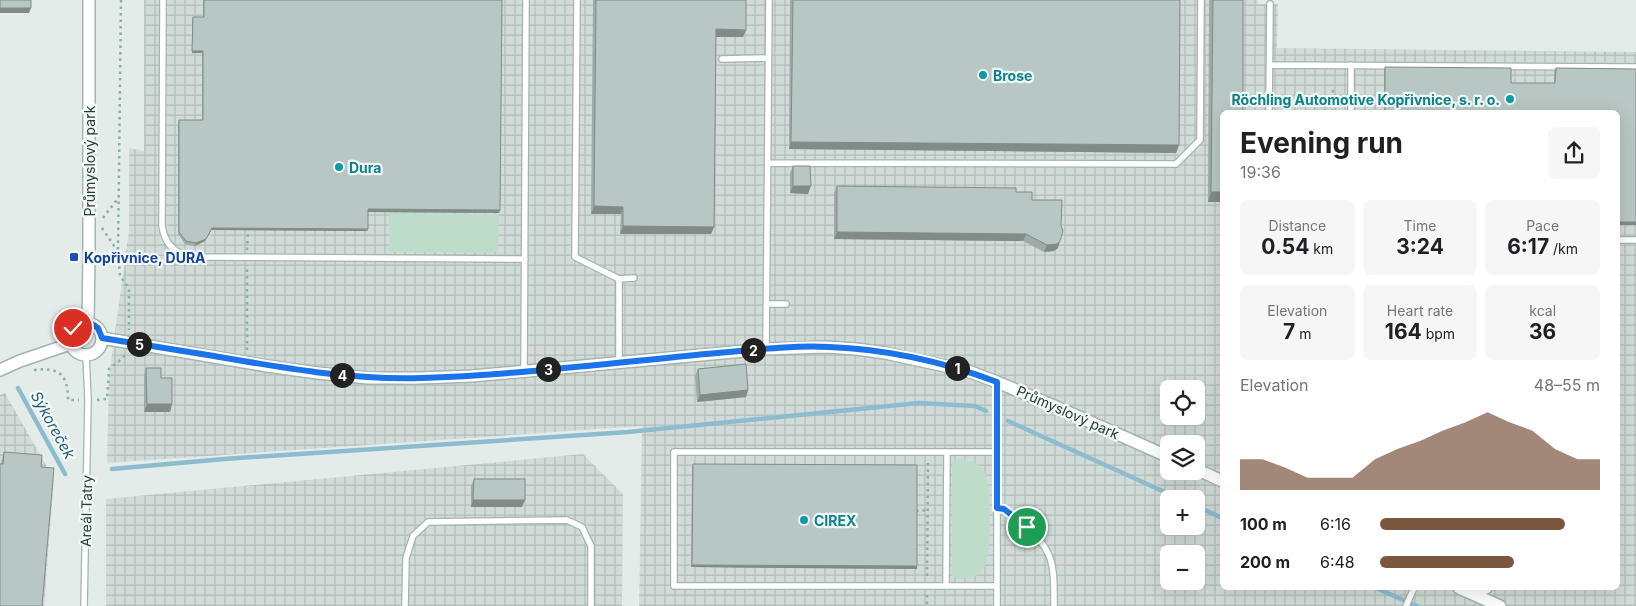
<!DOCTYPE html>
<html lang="en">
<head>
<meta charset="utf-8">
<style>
	:root { --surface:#fff; --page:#f6f6f6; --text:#202124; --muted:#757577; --accent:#7c563f }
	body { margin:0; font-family:Inter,sans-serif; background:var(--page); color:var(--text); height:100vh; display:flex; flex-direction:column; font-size:19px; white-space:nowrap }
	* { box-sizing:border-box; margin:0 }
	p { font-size:16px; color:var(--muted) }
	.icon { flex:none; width:28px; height:28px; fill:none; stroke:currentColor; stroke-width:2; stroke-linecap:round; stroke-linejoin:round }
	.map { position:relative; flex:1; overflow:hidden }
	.side { position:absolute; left:1220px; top:110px; width:400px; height:480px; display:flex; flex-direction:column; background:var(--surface); border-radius:8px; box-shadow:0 5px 20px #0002 }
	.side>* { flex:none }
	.buttons { position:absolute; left:1160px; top:380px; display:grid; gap:10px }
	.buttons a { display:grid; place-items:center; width:45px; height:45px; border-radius:8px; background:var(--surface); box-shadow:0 5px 20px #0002; font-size:25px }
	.pin { position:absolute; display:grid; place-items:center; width:42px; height:42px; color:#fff; margin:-21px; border:2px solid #fff; border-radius:50%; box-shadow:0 1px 5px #0007 }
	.km { position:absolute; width:25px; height:25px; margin:-12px; border-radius:50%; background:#222; color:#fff; font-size:14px; line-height:25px; text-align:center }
	.round { display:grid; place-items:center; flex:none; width:52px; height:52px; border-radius:8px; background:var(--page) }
	.headline { display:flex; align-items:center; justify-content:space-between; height:85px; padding:0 20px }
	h1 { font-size:28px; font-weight:700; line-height:38px }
	.stats { display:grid; grid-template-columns:repeat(3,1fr); gap:8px; height:85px; padding:5px 20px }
	.stats div { display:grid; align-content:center; border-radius:8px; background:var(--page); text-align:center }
	.stats b { font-size:21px; font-weight:700 }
	.stats small { font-size:14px; font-weight:400 }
	.stats p { font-size:14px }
	.chart { height:140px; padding:10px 20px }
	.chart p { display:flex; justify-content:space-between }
	.chart svg { width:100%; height:90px; margin-top:5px; fill:var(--accent); opacity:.7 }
	ul { padding:0 20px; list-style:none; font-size:16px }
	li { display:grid; grid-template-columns:80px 60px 1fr; align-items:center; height:38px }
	li i { height:12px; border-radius:6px; background:var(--accent) }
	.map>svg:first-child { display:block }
	.industrial { fill:url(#industrial-grid); fill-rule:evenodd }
	.green { fill:#bddcca }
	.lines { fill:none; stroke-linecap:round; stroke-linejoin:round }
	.stream { stroke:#8dbccf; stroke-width:4.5 }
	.service-casing { stroke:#a6b4b1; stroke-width:8 }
	.minor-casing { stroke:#a6b4b1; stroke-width:14 }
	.path { stroke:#85afa7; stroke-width:2.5; stroke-dasharray:2.5 4; stroke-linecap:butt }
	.service { stroke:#fff; stroke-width:5.5 }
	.minor { stroke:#fff; stroke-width:11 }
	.wall { fill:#9eaba8 }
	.shaded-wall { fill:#818b88 }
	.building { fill:#b8c7c3; stroke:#818b88 }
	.route-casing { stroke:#fff; stroke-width:10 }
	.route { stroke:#1a73e8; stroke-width:6 }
	.culture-dot { fill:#0f9aa8; stroke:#f3f9f7; stroke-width:2 }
	.transit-dot { fill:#1a4fb4; stroke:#f3f9f7; stroke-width:2 }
	.labels { text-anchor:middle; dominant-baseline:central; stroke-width:4.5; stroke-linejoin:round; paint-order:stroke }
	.culture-label { font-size:14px; font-weight:bold; fill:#0d838f; stroke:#f3f9f7; text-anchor:start }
	.street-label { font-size:14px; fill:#233d39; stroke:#f3f9f7 }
	.transit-label { font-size:14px; font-weight:bold; fill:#164399; stroke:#f3f9f7; text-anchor:start }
	.water-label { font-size:15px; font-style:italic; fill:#1f5c77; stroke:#f3f9f7 }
</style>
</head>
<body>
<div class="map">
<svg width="1636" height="606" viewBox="0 0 1636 606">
	<defs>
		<pattern id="industrial-grid" width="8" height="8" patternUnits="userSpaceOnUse" patternTransform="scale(1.25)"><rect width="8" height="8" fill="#d1dcd8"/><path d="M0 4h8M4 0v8" fill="none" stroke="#b3beba"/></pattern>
	</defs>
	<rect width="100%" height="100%" fill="#e3ece9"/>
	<path class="industrial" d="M 144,0 L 1258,0 L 1258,4 L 1278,4 L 1277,48 L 1636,52 L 1636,606 L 639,606 L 642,426 L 107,463 L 109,376 L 129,230 L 129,148 L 144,151 ZM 1222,112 L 1618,112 L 1618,588 L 1222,588 ZM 1169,389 L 1196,389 L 1196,416 L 1169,416 ZM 1169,444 L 1196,444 L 1196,471 L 1169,471 ZM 1169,499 L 1196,499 L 1196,526 L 1169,526 ZM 1169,554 L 1196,554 L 1196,581 L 1169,581 Z
		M 5,393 L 54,479 L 44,606 L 0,606 L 0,395 Z
		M 583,454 L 623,494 L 622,606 L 106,606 L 106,499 Z"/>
	<path class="green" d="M 389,213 L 499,214 L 498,248 L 497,251 L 492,253 L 389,252 Z
		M 957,459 C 967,459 978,462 984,471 C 992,484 992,555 984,568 C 978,577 968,579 957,579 L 952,575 L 952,463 L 954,460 Z"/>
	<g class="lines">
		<path class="stream" d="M 18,388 L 65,474
			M 1008,421 L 1180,499
			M 112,469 L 224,459 L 628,432 L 919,403 L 975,406 L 986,411
			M 1196,506 L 1222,518
			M 1376,588 L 1417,606"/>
		<defs>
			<path id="service" d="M 163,0 L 162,226 C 165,245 176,255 194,257 L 525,259
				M 577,0 L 575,257 L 619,279
				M 722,59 L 768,58
				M 1270,65 L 1636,67
				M 1269,112 L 1270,4
				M 1351,112 L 1351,65
				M 768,163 L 1176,164 L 1200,140 L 1201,0
				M 1618,240 L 1636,240
				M 767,304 L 786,304
				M 766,349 L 769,0
				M 619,362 L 619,279 L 634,278
				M 524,371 L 526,0
				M 997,508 C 1006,510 1012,516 1020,522 C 1055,549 1054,564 1054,606
				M 946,586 L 947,452
				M 997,586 L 674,586 L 674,452 L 997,452
				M 84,606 L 88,400 L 86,355
				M 405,606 L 406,558 L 413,536 L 428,522 L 567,520 L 582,527 L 591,546 L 591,606
				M 997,606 L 997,382
				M 1406,606 L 1414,588"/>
			<path id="minor" d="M70 339a16 16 0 1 1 32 0a16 16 0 1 1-32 0Z
				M 88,323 L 89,255 L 89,0
				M 102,338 L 267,366 L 317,373 L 368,378 L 420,378 L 472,376 L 766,349 L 826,347 L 856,349 L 885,353 L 968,371 L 997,382 L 1059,408 L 1169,457
				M 0,370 L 20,361 L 70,344
				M 1196,469 L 1222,481
				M 1459,588 L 1500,606
				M 1470,593 L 1486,588"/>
		</defs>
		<use href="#service" class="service-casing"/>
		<use href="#minor" class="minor-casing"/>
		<path class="path" d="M 121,0 L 118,252 L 120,276 L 129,288 L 129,330
			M 1278,112 L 1297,112
			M 1332,112 L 1333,90
			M 103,218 L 119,197
			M 102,228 L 117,250
			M 247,250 L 248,231
			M 247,350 L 247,265
			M 34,370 C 59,367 68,374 68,400 L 79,400
			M 97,400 L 107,399 L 109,369 L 123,358 L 125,353
			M 916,511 L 927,510
			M 927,576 L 928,461
			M 927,595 L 927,606"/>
		<use href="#service" class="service"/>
		<use href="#minor" class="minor"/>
	</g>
	<path class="wall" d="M 203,0 L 502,0 L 500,210 L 499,213 L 368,212 L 368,229 L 367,231 L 211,230 L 205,241 L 195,246 L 185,244 L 178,234 L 178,122 L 179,120 L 202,120 L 202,53 L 192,53 L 192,20 L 193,17 L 203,17 Z
		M 593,0 L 746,0 L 746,30 L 743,37 L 716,37 L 714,227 L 711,234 L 620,234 L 621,214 L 591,214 Z
		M 790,0 L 1180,0 L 1179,145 L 1176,153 L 789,149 Z
		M 1209,0 L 1243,0 L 1222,202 L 1208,202 Z
		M 1385,67 L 1511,83 L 1554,83 L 1554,71 L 1556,68 L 1636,69 L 1636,225 L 1618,225 L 1618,112 L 1384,112 L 1384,70 Z
		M 793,166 L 808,194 L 790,193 L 790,173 Z
		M 837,186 L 1016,192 L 1032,200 L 1058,248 L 1054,251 L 1044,252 L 1023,241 L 834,239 L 834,193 Z
		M 146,368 L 172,404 L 170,412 L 144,412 L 144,376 Z
		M 698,369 L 748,390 L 746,397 L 697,402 L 695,376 Z
		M 4,452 L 41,467 L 1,464 L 2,459 Z
		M 693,464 L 917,569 L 691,567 L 692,467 Z
		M 474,479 L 522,507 L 471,507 L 471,486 Z"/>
	<path class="shaded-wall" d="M 0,8 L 31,8 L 29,13 L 0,13 Z
		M 716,29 L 746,30 L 743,37 L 713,37 Z
		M 192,51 L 203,51 L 202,53 L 192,53 Z
		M 791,142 L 1179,145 L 1176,153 L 789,149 Z
		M 793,186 L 811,186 L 808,194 L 790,193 Z
		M 1211,192 L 1222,192 L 1222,202 L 1208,202 Z
		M 594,206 L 623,207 L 621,214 L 591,214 Z
		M 368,209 L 500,210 L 499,213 L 367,212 Z
		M 1618,222 L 1636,222 L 1636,225 L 1618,225 Z
		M 623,226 L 714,227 L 711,234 L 620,234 Z
		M 212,228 L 368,229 L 367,231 L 211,230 L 205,241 L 195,246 L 196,243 Z
		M 837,232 L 1026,234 L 1023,241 L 834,239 Z
		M 1060,241 L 1058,248 L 1054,251 L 1044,252 L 1047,245 Z
		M 748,390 L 746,397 L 697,402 L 700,395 Z
		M 147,404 L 172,404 L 170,412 L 144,412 Z
		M 473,500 L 525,500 L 522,507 L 471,507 Z
		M 692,565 L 917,566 L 917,569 L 691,567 Z"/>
	<path class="building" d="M 0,0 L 31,0 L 31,8 L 0,8 Z
		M 204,0 L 502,0 L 500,210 L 368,209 L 368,229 L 212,228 L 206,239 L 196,243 L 186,241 L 179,232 L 179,120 L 203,120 L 203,51 L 192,51 L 193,17 L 204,17 Z
		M 596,0 L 746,0 L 746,30 L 716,29 L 714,227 L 623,226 L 623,207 L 594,206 Z
		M 793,0 L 1180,0 L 1179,145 L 791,142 Z
		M 1213,0 L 1243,0 L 1243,112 L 1222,112 L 1222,192 L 1211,192 Z
		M 1385,67 L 1511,68 L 1511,83 L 1555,83 L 1556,68 L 1636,69 L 1636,222 L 1618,222 L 1618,112 L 1385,112 Z
		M 793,166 L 810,166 L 811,186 L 793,186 Z
		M 837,186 L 1016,188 L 1016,192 L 1032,192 L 1032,200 L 1062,200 L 1061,226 L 1063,231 L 1060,241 L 1057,244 L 1047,245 L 1026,234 L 837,232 Z
		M 746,364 L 748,390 L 700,395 L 698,369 Z
		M 146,368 L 161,368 L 161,378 L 172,378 L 172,404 L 147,404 Z
		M 4,452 L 42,455 L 41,467 L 54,468 L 42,606 L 0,606 L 0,464 L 3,464 Z
		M 693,464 L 917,465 L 917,566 L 692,565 Z
		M 474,479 L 525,479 L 525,500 L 473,500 Z"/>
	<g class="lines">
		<defs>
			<path id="route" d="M 73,328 C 81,321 89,321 98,328 L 102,338 C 139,344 177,350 214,356 C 283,368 351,380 421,378 C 516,375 612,363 706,354 C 747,351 788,345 829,347 C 885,349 944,362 997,382 L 997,508 L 1004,509 L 1027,527"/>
		</defs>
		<use href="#route" class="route-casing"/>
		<use href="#route" class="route"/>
	</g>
	<g class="culture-dot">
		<circle cx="983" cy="75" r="5"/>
		<circle cx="1510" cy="99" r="5"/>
		<circle cx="339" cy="167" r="5"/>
		<circle cx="804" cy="520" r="5"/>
	</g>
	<rect class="transit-dot" x="69" y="252" width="10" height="10" rx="2.5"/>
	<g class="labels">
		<g class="culture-label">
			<text x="993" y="75">Brose</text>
			<text x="1500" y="99" text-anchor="end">Röchling Automotive Kopřivnice, s. r. o.</text>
			<text x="349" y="167">Dura</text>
			<text x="814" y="520">CIREX</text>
		</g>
		<g class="street-label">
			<text transform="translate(89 161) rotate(-90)">Průmyslový park</text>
			<text transform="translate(1068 412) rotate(24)">Průmyslový park</text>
			<text transform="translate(86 511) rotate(-89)">Areál Tatry</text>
		</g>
		<g class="transit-label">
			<text x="84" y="257">Kopřivnice, DURA</text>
		</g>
		<g class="water-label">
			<text transform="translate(53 425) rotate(61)">Sýkoreček</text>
		</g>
	</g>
</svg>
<div class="buttons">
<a><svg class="icon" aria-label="locate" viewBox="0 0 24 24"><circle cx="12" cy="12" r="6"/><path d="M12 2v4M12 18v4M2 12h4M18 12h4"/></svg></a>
<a><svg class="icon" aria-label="layers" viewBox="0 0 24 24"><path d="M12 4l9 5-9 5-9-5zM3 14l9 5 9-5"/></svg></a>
<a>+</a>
<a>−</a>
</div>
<div class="pin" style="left:1027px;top:527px;background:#1e9e55"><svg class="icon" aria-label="arrive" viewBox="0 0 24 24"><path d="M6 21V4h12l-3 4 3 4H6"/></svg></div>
<div class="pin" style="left:73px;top:328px;background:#d93025"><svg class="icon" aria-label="check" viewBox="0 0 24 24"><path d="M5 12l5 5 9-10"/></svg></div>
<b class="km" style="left:957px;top:368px">1</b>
<b class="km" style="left:753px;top:350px">2</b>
<b class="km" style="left:548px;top:369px">3</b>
<b class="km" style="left:342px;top:375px">4</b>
<b class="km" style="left:139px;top:344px">5</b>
<section class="side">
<div class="headline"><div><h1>Evening run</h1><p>19:36</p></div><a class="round"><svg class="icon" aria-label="share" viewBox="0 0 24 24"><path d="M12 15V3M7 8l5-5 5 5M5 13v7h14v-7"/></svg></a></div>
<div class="stats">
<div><p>Distance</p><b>0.54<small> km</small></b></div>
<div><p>Time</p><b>3:24</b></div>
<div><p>Pace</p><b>6:17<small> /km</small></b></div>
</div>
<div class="stats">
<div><p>Elevation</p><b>7<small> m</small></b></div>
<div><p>Heart rate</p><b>164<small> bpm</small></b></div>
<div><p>kcal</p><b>36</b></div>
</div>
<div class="chart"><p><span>Elevation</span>48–55 m</p>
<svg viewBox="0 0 160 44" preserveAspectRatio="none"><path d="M0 44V29L10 29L20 33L30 38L40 38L50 38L60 29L70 24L80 20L90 15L100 11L110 6L120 11L130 15L140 24L150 29L160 29V44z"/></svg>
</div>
<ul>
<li><b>100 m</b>6:16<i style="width:84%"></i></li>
<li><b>200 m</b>6:48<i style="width:61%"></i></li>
</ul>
</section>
</div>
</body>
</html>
